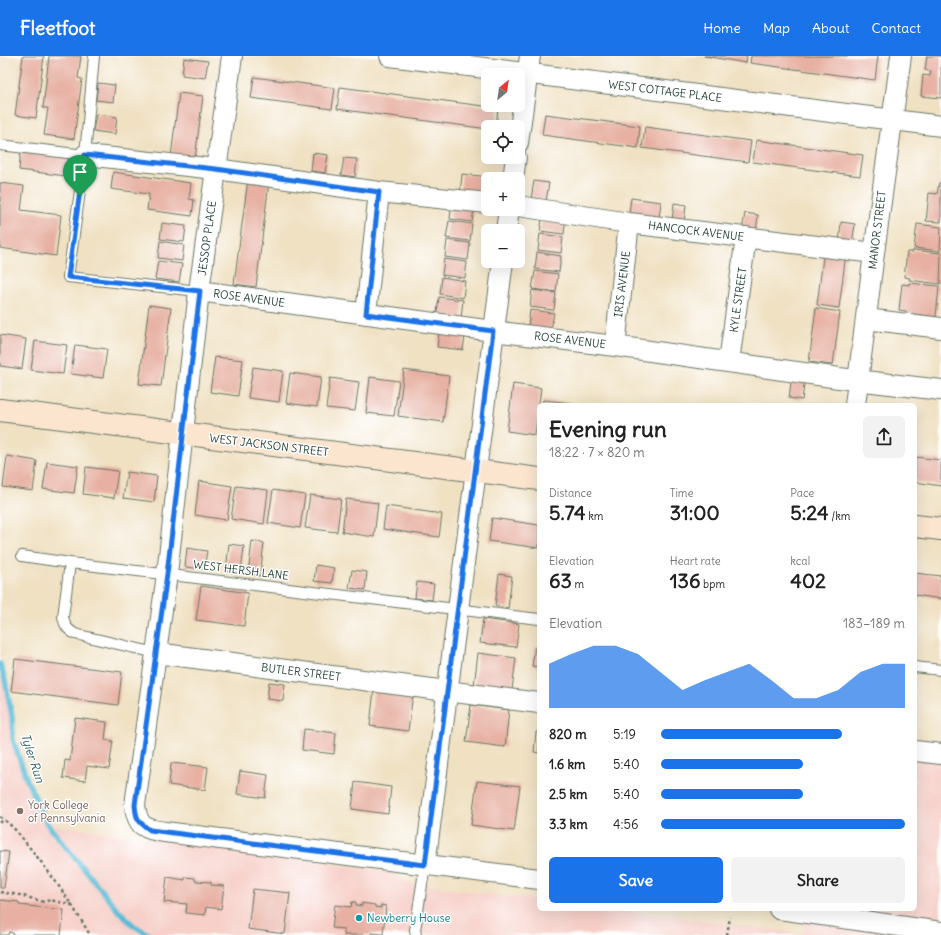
<!DOCTYPE html>
<html lang="en">
<head>
<meta charset="utf-8">
<style>
	:root { --surface:#fff; --page:#f2f2f2; --text:#222; --muted:#767676; --accent:#1a73e8 }
	body { margin:0; font-family:Delius,sans-serif; background:var(--page); color:var(--text); height:100vh; display:flex; flex-direction:column; font-size:15px; white-space:nowrap }
	* { box-sizing:border-box; margin:0 }
	p { font-size:13px; color:var(--muted) }
	.icon { flex:none; width:22px; height:22px; fill:none; stroke:currentColor; stroke-width:2; stroke-linecap:round; stroke-linejoin:round }
	.map { position:relative; flex:1; overflow:hidden }
	.details { position:absolute; left:537px; top:347px; width:380px; height:508px; display:flex; flex-direction:column; background:var(--surface); border-radius:6px; box-shadow:0 4px 16px #0002 }
	.details>* { flex:none }
	.needle { width:26px; rotate:29deg }
	.controls { position:absolute; left:481px; top:12px; display:grid; gap:8px }
	.controls a { display:grid; place-items:center; width:44px; height:44px; border-radius:6px; background:var(--surface); box-shadow:0 4px 16px #0002; font-size:20px }
	.pin { position:absolute; display:grid; place-items:center; width:34px; height:34px; color:#fff; margin:-41px -17px; border-radius:50% 50% 50% 0; rotate:-45deg; box-shadow:0 0 4px #0007 }
	.pin .icon { rotate:45deg }
	.round { display:grid; place-items:center; flex:none; width:42px; height:42px; border-radius:6px; background:var(--page) }
	.summary { display:flex; align-items:center; justify-content:space-between; height:68px; padding:0 12px }
	h1 { font-size:22px; font-weight:700; line-height:30px }
	.stats { display:grid; grid-template-columns:repeat(3,1fr); gap:6px; height:68px; padding:4px 12px }
	.stats div { display:grid; align-content:center }
	.stats b { font-size:20px; font-weight:700 }
	.stats small { font-size:11px; font-weight:400 }
	.stats p { font-size:11px }
	.chart { height:112px; padding:8px 12px }
	.chart p { display:flex; justify-content:space-between }
	.chart svg { width:100%; height:72px; margin-top:4px; fill:var(--accent); opacity:.7 }
	.action { display:flex; gap:8px; margin-top:auto; padding:8px 12px }
	.action a { flex:1; height:46px; border-radius:6px; background:var(--accent); color:#fff; font-size:16px; font-weight:700; line-height:46px; text-align:center }
	.action a+a { background:var(--page); color:var(--text) }
	ul { padding:0 12px; list-style:none; font-size:13px }
	li { display:grid; grid-template-columns:64px 48px 1fr; align-items:center; height:30px }
	li i { height:10px; border-radius:5px; background:var(--accent) }
	header { display:flex; align-items:center; gap:24px; box-sizing:border-box; height:56px; padding:0 20px; background:var(--accent); color:#fff }
	header strong { font-size:19px }
	nav { display:flex; gap:22px; margin-inline-start:auto; font-size:14px }
	.map>svg:first-child { display:block }
	.built { fill:#f7d0c9 }
	.lines { fill:none; stroke-linecap:round; stroke-linejoin:round }
	.stream { stroke:#57bcd5; stroke-width:5.5 }
	.building { fill:#e7b0a2 }
	.lane-casing { stroke:#687666; stroke-width:12 }
	.street-casing { stroke:#687666; stroke-width:22 }
	.secondary-casing { stroke:#687666; stroke-width:24 }
	.path { stroke:#687666; stroke-width:2.5; stroke-dasharray:3 3; stroke-linecap:butt }
	.lane { stroke:#fff; stroke-width:10 }
	.street { stroke:#fff; stroke-width:20 }
	.secondary { stroke:#fce5cf; stroke-width:22 }
	.route-casing { stroke:#fff; stroke-width:8 }
	.route { stroke:#1a73e8; stroke-width:5 }
	.education-dot { fill:#8d6e63; stroke:#fff; stroke-width:1.5 }
	.culture-dot { fill:#0f9aa8; stroke:#fff; stroke-width:1.5 }
	.labels { text-anchor:middle; dominant-baseline:central; stroke-width:3; stroke-linejoin:round; paint-order:stroke }
	.street-label { font-size:11px; fill:#1f3d34; stroke:#fff }
	.education-label { font-size:11px; fill:#785e54; stroke:#fff; text-anchor:start }
	.culture-label { font-size:11px; fill:#0d838f; stroke:#fff; text-anchor:start }
	.water-label { font-size:12px; font-style:italic; fill:#306364; stroke:#fff }
</style>
</head>
<body>
<header>
<strong>Fleetfoot</strong>
<nav><a>Home</a><a>Map</a><a>About</a><a>Contact</a></nav>
</header>
<div class="map">
<svg width="941" height="879" viewBox="0 0 941 879">
	<rect width="100%" height="100%" fill="#fff"/>
	<filter id="ink" filterUnits="userSpaceOnUse"><feTurbulence type="fractalNoise" baseFrequency=".025" numOctaves="2"/><feDisplacementMap in="SourceGraphic" scale="8" xChannelSelector="R" yChannelSelector="G"/><feConvolveMatrix kernelMatrix="1 2 1 2 8 2 1 2 1" color-interpolation-filters="sRGB"/></filter>
	<filter id="wash" filterUnits="userSpaceOnUse"><feTurbulence type="fractalNoise" baseFrequency=".012" numOctaves="4" result="noise"/><feDisplacementMap in="SourceGraphic" scale="16" xChannelSelector="R" yChannelSelector="G"/><feGaussianBlur stdDeviation="0.9" result="paint"/><feColorMatrix in="noise" values="0 0 0 0 0 0 0 0 0 0 0 0 0 0 0 0 0 1.4 0 .05"/><feComposite in="paint" operator="in"/></filter>
	<g filter="url(#wash)">
		<rect width="100%" height="100%" fill="#f0e1c3"/>
		<path class="built" d="M 0,608 L 5,624 L 12,660 L 14,684 L 27,724 L 47,768 L 396,817 L 405,827 L 539,844 L 539,853 L 611,853 L 803,878 L 805,853 L 915,853 L 915,702 L 941,705 L 941,879 L 0,879 Z"/>
		<g class="lines">
			<path class="stream" d="M 0,608 L 5,624 L 12,660 L 13,684 L 27,724 L 47,768 L 117,853 L 133,869 L 150,879"/>
		</g>
		<g id="blocks">
			<path class="building" d="M 23,0 L 44,0 L 36,62 L 15,59 Z
				M 49,0 L 81,0 L 78,22 L 82,23 L 74,83 L 44,79 L 48,52 L 43,52 Z
				M 704,0 L 747,0 L 746,7 Z
				M 751,0 L 878,0 L 875,24 L 750,7 Z
				M 927,0 L 941,0 L 941,42 L 921,40 L 923,19 L 930,20 L 931,15 L 925,14 Z
				M 184,2 L 208,5 L 205,22 L 182,19 Z
				M 254,21 L 335,32 L 332,53 L 251,42 Z
				M 98,27 L 115,29 L 113,46 L 96,44 Z
				M 340,31 L 498,52 L 496,71 L 488,71 L 488,73 L 337,53 Z
				M 179,37 L 203,40 L 195,103 L 171,100 Z
				M 96,58 L 117,61 L 115,78 L 93,75 Z
				M 545,58 L 640,70 L 638,92 L 542,79 Z
				M 645,71 L 751,85 L 748,106 L 642,92 Z
				M 756,84 L 863,99 L 860,120 L 753,106 Z
				M 21,93 L 69,99 L 66,120 L 19,114 Z
				M 313,97 L 328,99 L 325,117 L 311,115 Z
				M 344,102 L 357,103 L 355,121 L 341,119 Z
				M 113,116 L 191,127 L 189,143 L 194,144 L 192,160 L 147,154 L 149,138 L 111,133 Z
				M 462,118 L 490,121 L 490,123 L 488,123 L 487,142 L 460,138 Z
				M 248,123 L 269,126 L 256,231 L 234,228 Z
				M 534,125 L 549,127 L 546,145 L 531,143 Z
				M 0,127 L 24,130 L 21,154 L 61,159 L 56,200 L 0,192 Z
				M 939,127 L 941,127 L 941,166 L 926,165 L 929,137 L 937,138 Z
				M 631,142 L 661,146 L 659,162 L 629,158 Z
				M 452,145 L 475,148 L 472,166 L 450,163 Z
				M 674,147 L 686,149 L 684,166 L 672,165 Z
				M 745,157 L 758,159 L 756,176 L 742,175 Z
				M 543,158 L 566,161 L 564,178 L 540,175 Z
				M 449,165 L 472,168 L 470,185 L 446,182 Z
				M 841,166 L 855,168 L 852,188 L 839,187 Z
				M 162,167 L 186,170 L 184,186 L 160,183 Z
				M 917,168 L 941,171 L 940,195 L 914,192 Z
				M 540,178 L 563,181 L 561,197 L 538,194 Z
				M 447,184 L 470,187 L 468,204 L 445,201 Z
				M 160,185 L 184,189 L 182,205 L 158,202 Z
				M 824,194 L 846,197 L 839,252 L 817,249 Z
				M 913,194 L 941,197 L 940,228 L 909,224 L 910,222 L 904,221 L 907,196 L 913,196 Z
				M 537,196 L 561,200 L 559,216 L 535,213 Z
				M 444,203 L 467,206 L 465,222 L 442,219 Z
				M 158,205 L 182,208 L 179,226 L 155,223 Z
				M 535,215 L 558,218 L 556,236 L 532,233 Z
				M 442,221 L 465,225 L 463,242 L 440,238 Z
				M 909,227 L 939,230 L 936,261 L 906,257 L 906,255 L 899,254 L 902,228 L 909,229 Z
				M 532,234 L 556,237 L 554,254 L 530,251 Z
				M 439,241 L 463,244 L 461,262 L 437,258 Z
				M 149,249 L 171,252 L 161,330 L 139,328 Z
				M 816,252 L 840,256 L 833,309 L 809,306 Z
				M 530,254 L 554,257 L 551,274 L 528,271 Z
				M 439,277 L 465,280 L 463,294 L 437,291 Z
				M 0,279 L 26,283 L 22,313 L 0,310 Z
				M 35,285 L 67,289 L 63,318 L 31,314 Z
				M 75,289 L 107,293 L 103,322 L 71,318 Z
				M 215,301 L 243,304 L 238,340 L 210,336 Z
				M 253,311 L 283,315 L 279,346 L 248,342 Z
				M 404,314 L 449,320 L 443,366 L 398,360 Z
				M 290,317 L 321,321 L 317,351 L 286,347 Z
				M 792,319 L 805,321 L 802,344 L 789,342 Z
				M 370,321 L 399,325 L 394,360 L 366,357 Z
				M 330,322 L 359,326 L 355,355 L 326,352 Z
				M 513,328 L 541,332 L 535,379 L 507,375 Z
				M 543,344 L 572,347 L 572,349 L 542,349 Z
				M 7,400 L 37,405 L 33,435 L 3,431 Z
				M 915,401 L 941,404 L 941,430 L 915,426 Z
				M 47,406 L 78,410 L 74,437 L 43,433 Z
				M 86,411 L 118,415 L 114,442 L 83,438 Z
				M 127,416 L 157,420 L 154,446 L 123,442 Z
				M 199,425 L 232,430 L 227,464 L 195,459 Z
				M 236,430 L 268,434 L 264,468 L 231,463 Z
				M 273,434 L 305,439 L 300,472 L 268,467 Z
				M 310,439 L 341,443 L 337,476 L 305,472 Z
				M 346,443 L 378,447 L 374,481 L 342,476 Z
				M 386,450 L 442,458 L 439,481 L 383,473 Z
				M 492,462 L 539,469 L 539,492 L 489,485 Z
				M 252,485 L 264,487 L 260,520 L 248,518 Z
				M 229,488 L 244,490 L 241,517 L 226,515 Z
				M 187,492 L 207,495 L 204,513 L 185,511 Z
				M 316,509 L 334,512 L 332,527 L 314,525 Z
				M 352,514 L 367,516 L 365,534 L 349,532 Z
				M 915,517 L 941,520 L 941,543 L 915,539 Z
				M 499,518 L 512,520 L 508,552 L 495,550 Z
				M 417,526 L 434,528 L 432,544 L 415,542 Z
				M 201,530 L 248,537 L 244,570 L 196,564 Z
				M 483,563 L 519,568 L 516,591 L 480,587 Z
				M 535,591 L 539,591 L 539,611 L 532,610 Z
				M 478,597 L 516,602 L 512,634 L 474,630 Z
				M 15,603 L 122,616 L 118,649 L 11,635 Z
				M 269,626 L 285,628 L 283,645 L 267,643 Z
				M 374,633 L 413,638 L 408,675 L 370,670 Z
				M 471,649 L 509,654 L 505,691 L 466,686 Z
				M 75,662 L 107,666 L 105,684 L 113,685 L 109,713 L 87,710 L 85,725 L 63,722 L 65,704 L 70,705 Z
				M 304,673 L 336,677 L 334,698 L 302,694 Z
				M 536,676 L 539,676 L 539,697 L 534,696 Z
				M 171,707 L 208,711 L 205,734 L 169,729 Z
				M 240,715 L 268,719 L 265,742 L 237,738 Z
				M 477,725 L 520,730 L 514,775 L 471,769 Z
				M 355,726 L 391,731 L 388,758 L 352,753 Z
				M 0,795 L 9,796 L 4,832 L 0,832 Z
				M 167,821 L 185,824 L 185,821 L 195,822 L 195,825 L 211,826 L 211,829 L 224,830 L 221,853 L 206,851 L 205,859 L 186,857 L 187,848 L 164,846 Z
				M 253,833 L 290,837 L 285,878 L 248,873 Z
				M 0,844 L 19,846 L 19,849 L 64,854 L 61,879 L 13,879 L 13,877 L 9,876 L 8,879 L 0,879 Z
				M 352,846 L 356,846 L 356,849 L 362,850 L 362,847 L 375,849 L 375,851 L 381,852 L 381,849 L 386,850 L 383,878 L 371,877 L 371,879 L 344,879 L 344,873 L 332,872 L 335,849 L 351,851 Z"/>
		</g>
	</g>
	<g filter="url(#ink)">
		<use href="#blocks" fill-opacity="0" stroke="#687666" stroke-width="1"/>
		<g class="lines">
			<defs>
				<path id="lane" d="M 94,0 L 85,99 L 68,221 L 199,235
					M 0,89 L 85,99
					M 22,500 L 70,507 L 539,563
					M 70,507 L 63,561 C 65,570 67,573 75,578 L 156,597
					M 915,611 L 941,614
					M 416,879 L 415,874 L 425,809"/>
				<path id="street" d="M 232,0 L 199,235 L 167,518 L 135,749 C 137,771 145,773 165,776 L 539,823
					M 390,0 L 941,70
					M 518,87 L 530,0
					M 85,99 L 216,113 L 379,136 L 488,147
					M 513,123 L 516,101
					M 518,150 L 629,167 L 874,197
					M 506,175 L 509,153
					M 199,235 L 493,275 L 615,290 L 839,322 L 941,334
					M 366,258 L 379,136
					M 866,263 L 941,272
					M 615,290 L 629,167
					M 729,306 L 746,181
					M 855,349 L 874,197 L 901,0
					M 156,597 L 539,647
					M 915,695 L 941,698
					M 425,809 L 503,205
					M 779,853 L 941,876"/>
				<path id="secondary" d="M 0,354 L 539,423
					M 915,470 L 941,473"/>
			</defs>
			<use href="#lane" class="lane-casing"/>
			<use href="#street" class="street-casing"/>
			<use href="#secondary" class="secondary-casing"/>
			<path class="path" d="M 0,761 C 12,768 21,781 30,792 C 52,819 72,848 90,879
				M 0,767 L 4,763
				M 0,836 L 20,839 L 44,846 L 50,844 L 73,849
				M 727,879 L 730,861"/>
			<use href="#lane" class="lane"/>
			<use href="#street" class="street"/>
			<use href="#secondary" class="secondary"/>
		</g>
	</g>
	<g class="lines" filter="url(#ink)">
		<defs>
			<path id="route" d="M 85,99 L 216,113 L 379,136 L 366,258 L 493,275 L 425,809 L 150,774 C 138,766 136,763 135,749 L 167,518 L 200,235 L 68,221 Z"/>
		</defs>
		<use href="#route" class="route-casing"/>
		<use href="#route" class="route"/>
	</g>
	<circle class="education-dot" cx="20" cy="755" r="4"/>
	<circle class="culture-dot" cx="359" cy="862" r="4"/>
	<g class="labels">
		<g class="street-label">
			<text transform="translate(665 35) rotate(7)">WEST COTTAGE PLACE</text>
			<text transform="translate(877 174) rotate(-83)">MANOR STREET</text>
			<text transform="translate(696 175) rotate(7)">HANCOCK AVENUE</text>
			<text transform="translate(207 182) rotate(-82)">JESSOP PLACE</text>
			<text transform="translate(622 228) rotate(-83)">IRIS AVENUE</text>
			<text transform="translate(249 242) rotate(8)">ROSE AVENUE</text>
			<text transform="translate(738 244) rotate(-82)">KYLE STREET</text>
			<text transform="translate(570 284) rotate(7)">ROSE AVENUE</text>
			<text transform="translate(269 389) rotate(7)">WEST JACKSON STREET</text>
			<text transform="translate(241 514) rotate(7)">WEST HERSH LANE</text>
			<text transform="translate(301 616) rotate(7)">BUTLER STREET</text>
		</g>
		<g class="education-label">
			<text x="28" y="749">York College<tspan x="28" dy="13">of Pennsylvania</tspan></text>
		</g>
		<g class="culture-label">
			<text x="367" y="862">Newberry House</text>
		</g>
		<g class="water-label">
			<text transform="translate(33 702) rotate(72)">Tyler Run</text>
		</g>
	</g>
</svg>
<div class="controls">
<a><svg class="needle" viewBox="-14 -14 28 28"><path d="M0-13l5 13h-10z" fill="#e53935"/><path d="M0 13l5-13h-10z" fill="#767676"/></svg></a>
<a><svg class="icon" aria-label="locate" viewBox="0 0 24 24"><circle cx="12" cy="12" r="6"/><path d="M12 2v4M12 18v4M2 12h4M18 12h4"/></svg></a>
<a>+</a>
<a>−</a>
</div>
<div class="pin" style="left:80px;top:140px;background:#1e9e55"><svg class="icon" aria-label="arrive" viewBox="0 0 24 24"><path d="M6 21V4h12l-3 4 3 4H6"/></svg></div>
<section class="details">
<div class="summary"><div><h1>Evening run</h1><p>18:22 · 7 × 820 m</p></div><a class="round"><svg class="icon" aria-label="share" viewBox="0 0 24 24"><path d="M12 15V3M7 8l5-5 5 5M5 13v7h14v-7"/></svg></a></div>
<div class="stats">
<div><p>Distance</p><b>5.74<small> km</small></b></div>
<div><p>Time</p><b>31:00</b></div>
<div><p>Pace</p><b>5:24<small> /km</small></b></div>
</div>
<div class="stats">
<div><p>Elevation</p><b>63<small> m</small></b></div>
<div><p>Heart rate</p><b>136<small> bpm</small></b></div>
<div><p>kcal</p><b>402</b></div>
</div>
<div class="chart"><p><span>Elevation</span>183–189 m</p>
<svg viewBox="0 0 160 44" preserveAspectRatio="none"><path d="M0 44V17L10 11L20 6L30 6L40 11L50 22L60 33L70 27L80 22L90 17L100 27L110 38L120 38L130 33L140 22L150 17L160 17V44z"/></svg>
</div>
<ul>
<li><b>820 m</b>5:19<i style="width:74%"></i></li>
<li><b>1.6 km</b>5:40<i style="width:58%"></i></li>
<li><b>2.5 km</b>5:40<i style="width:58%"></i></li>
<li><b>3.3 km</b>4:56<i style="width:100%"></i></li>
</ul>
<div class="action"><a>Save</a><a>Share</a></div>
</section>
</div>
</body>
</html>
